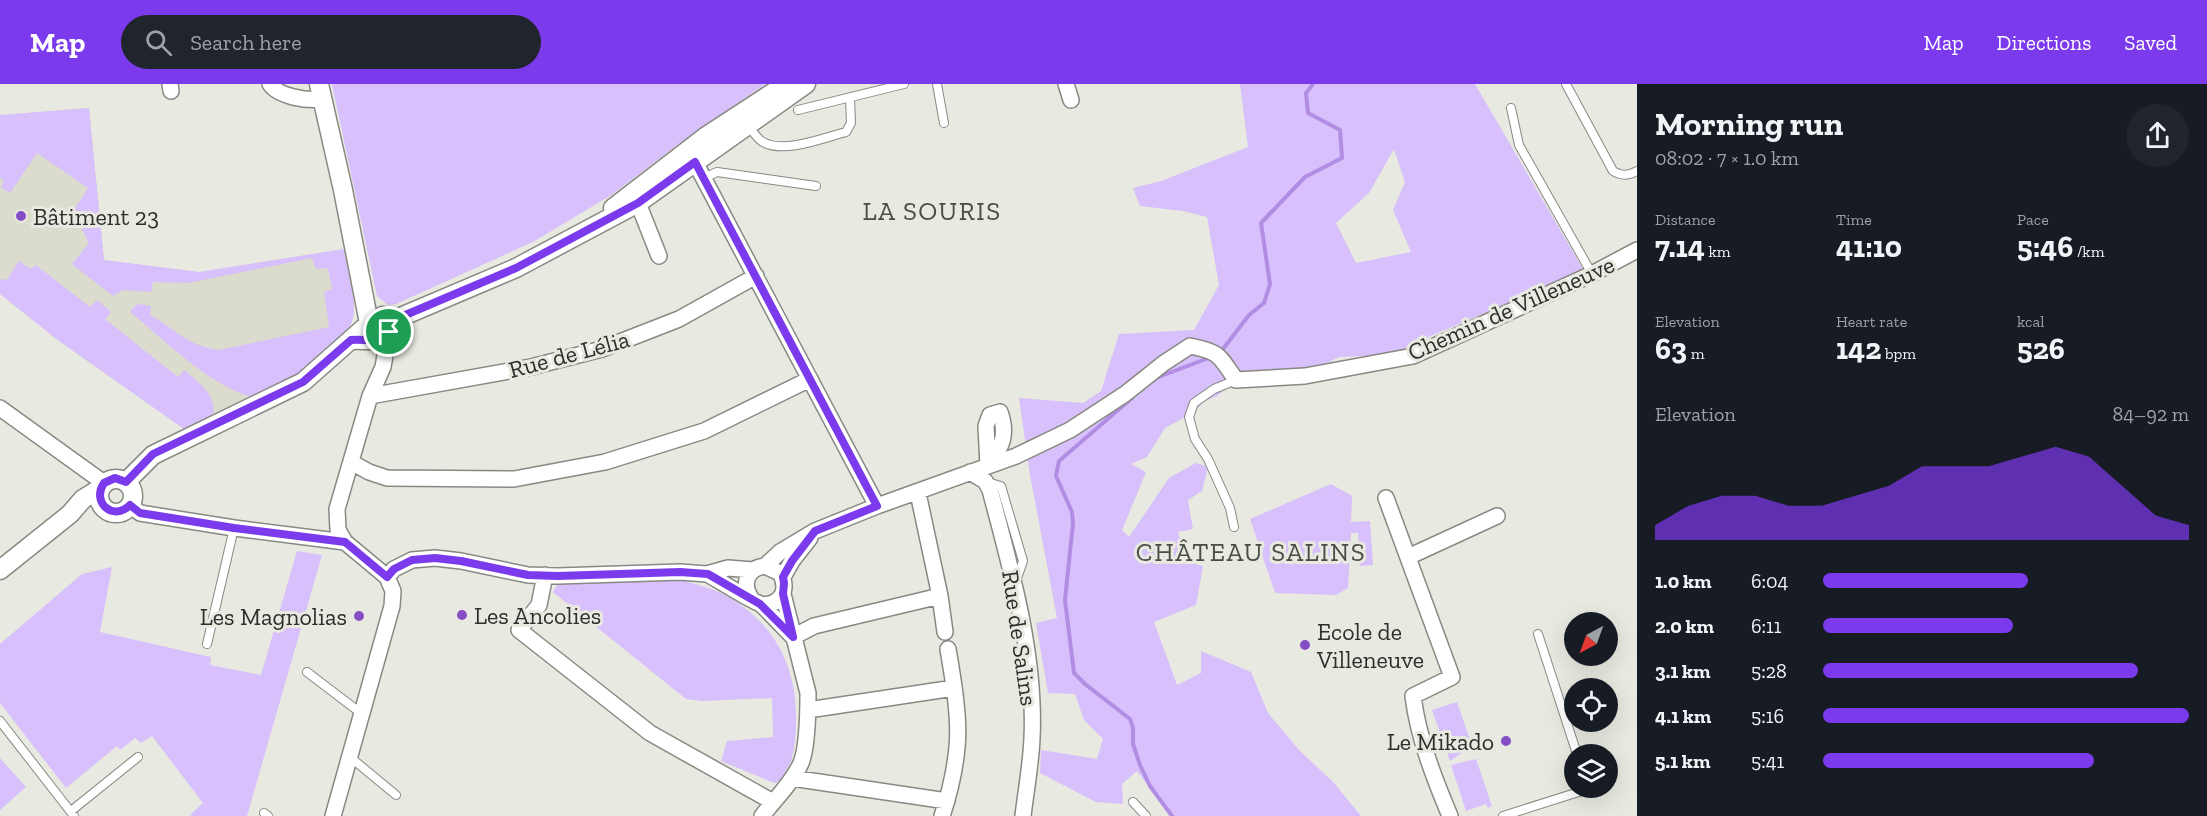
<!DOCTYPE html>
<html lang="en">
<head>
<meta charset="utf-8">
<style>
	:root { --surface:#171b24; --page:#20242c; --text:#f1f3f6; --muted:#9ea1a6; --accent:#7c3aed }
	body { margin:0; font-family:"Zilla Slab",serif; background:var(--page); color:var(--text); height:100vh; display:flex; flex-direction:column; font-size:22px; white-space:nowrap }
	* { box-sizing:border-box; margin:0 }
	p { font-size:20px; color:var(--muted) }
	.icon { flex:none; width:33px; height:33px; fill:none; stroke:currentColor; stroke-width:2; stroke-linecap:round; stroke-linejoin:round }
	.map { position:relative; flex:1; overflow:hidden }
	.sheet { display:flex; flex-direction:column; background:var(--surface); width:570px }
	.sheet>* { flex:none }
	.needle { width:39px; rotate:221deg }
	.tools { position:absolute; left:1564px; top:528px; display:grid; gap:12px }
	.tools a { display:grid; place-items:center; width:54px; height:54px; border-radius:50%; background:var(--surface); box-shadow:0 6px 24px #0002; font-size:30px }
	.pin { position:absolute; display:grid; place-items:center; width:51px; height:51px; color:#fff; margin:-26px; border:3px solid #fff; border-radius:50%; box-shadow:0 2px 6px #0007 }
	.round { display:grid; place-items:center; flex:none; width:63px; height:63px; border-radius:32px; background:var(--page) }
	.summary { display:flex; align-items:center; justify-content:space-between; height:102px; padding:0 18px }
	h1 { font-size:33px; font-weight:700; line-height:45px }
	.figures { display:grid; grid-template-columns:repeat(3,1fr); gap:9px; height:102px; padding:6px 18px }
	.figures div { display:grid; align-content:center }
	.figures b { font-size:30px; font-weight:700 }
	.figures small { font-size:16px; font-weight:400 }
	.figures p { font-size:16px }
	.chart { height:168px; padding:12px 18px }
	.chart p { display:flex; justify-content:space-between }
	.chart svg { width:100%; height:108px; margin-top:6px; fill:var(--accent); opacity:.7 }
	ul { padding:0 18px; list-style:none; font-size:20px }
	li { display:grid; grid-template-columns:96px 72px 1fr; align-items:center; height:45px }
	li i { height:15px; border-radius:8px; background:var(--accent) }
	header { display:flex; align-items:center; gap:36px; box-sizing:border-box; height:84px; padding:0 30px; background:var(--accent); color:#fff }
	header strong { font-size:28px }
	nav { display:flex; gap:33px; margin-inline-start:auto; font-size:21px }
	.search { width:420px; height:54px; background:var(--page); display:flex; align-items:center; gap:15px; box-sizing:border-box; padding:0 21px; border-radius:33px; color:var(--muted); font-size:22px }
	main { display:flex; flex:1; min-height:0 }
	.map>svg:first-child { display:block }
	.built { fill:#dbdcce }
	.green { fill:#d7c0fb; fill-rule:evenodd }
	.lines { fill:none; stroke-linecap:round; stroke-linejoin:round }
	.stream { stroke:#b28de4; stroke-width:4 }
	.service-casing { stroke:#888982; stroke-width:10 }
	.minor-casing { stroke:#888982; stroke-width:18 }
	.tertiary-casing { stroke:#888982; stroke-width:21 }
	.service { stroke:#fff; stroke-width:8 }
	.minor { stroke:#fff; stroke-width:15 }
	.tertiary { stroke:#fff; stroke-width:18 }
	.route-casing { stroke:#fff; stroke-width:12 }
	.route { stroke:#7c3aed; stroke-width:8 }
	.poi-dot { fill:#864ec5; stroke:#e8e9e0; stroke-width:2 }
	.labels { text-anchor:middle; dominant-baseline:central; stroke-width:6; stroke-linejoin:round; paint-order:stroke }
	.poi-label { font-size:24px; fill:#2e2e2b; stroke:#e8e9e0; text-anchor:start }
	.street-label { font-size:24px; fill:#2e2e2b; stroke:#e8e9e0 }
	.neighbourhood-label { font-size:26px; letter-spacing:1.5px; fill:#4b4c45; stroke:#e8e9e0 }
</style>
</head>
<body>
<header>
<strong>Map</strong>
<div class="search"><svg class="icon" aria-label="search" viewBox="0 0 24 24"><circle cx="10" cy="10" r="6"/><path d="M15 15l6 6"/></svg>Search here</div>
<nav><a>Map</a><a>Directions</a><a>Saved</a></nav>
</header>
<main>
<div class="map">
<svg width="1637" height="732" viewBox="0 0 1637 732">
	<rect width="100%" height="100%" fill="#e8e9e0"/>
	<path class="built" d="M 89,24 L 104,176 L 199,188 L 344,165 L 354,218 L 353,233 L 347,247 L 274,306 L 184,345 L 59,257 L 0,210 L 0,31 Z"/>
	<path class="green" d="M 332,0 L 765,0 L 677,61 L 613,110 L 533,158 L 396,220 L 388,221 L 377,212 Z
		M 1240,0 L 1475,0 L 1584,187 L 1419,257 L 1400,267 L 1373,272 L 1339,273 L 1319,283 L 1244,291 L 1217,312 L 1205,317 L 1194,328 L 1165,344 L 1147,373 L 1131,380 L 1146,388 L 1122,446 L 1129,453 L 1169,394 L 1196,379 L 1208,383 L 1202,407 L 1188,416 L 1193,445 L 1178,448 L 1187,478 L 1203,482 L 1196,521 L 1154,538 L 1177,601 L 1201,589 L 1201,567 L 1251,588 L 1268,629 L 1299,666 L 1334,699 L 1361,732 L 1171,732 L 1137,687 L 1122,700 L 1123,720 L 1096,718 L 1040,689 L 1041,666 L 1097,675 L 1103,655 L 1084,636 L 1075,610 L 1048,609 L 1036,539 L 1057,534 L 1030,391 L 1019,314 L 1083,319 L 1101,307 L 1119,250 L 1194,246 L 1219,201 L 1207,133 L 1183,127 L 1140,122 L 1133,104 L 1161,97 L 1248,63 ZM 1394,65 L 1405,98 L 1393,126 L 1411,168 L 1356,179 L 1336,139 L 1369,109 Z
		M 89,24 L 104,176 L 199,188 L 344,165 C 347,184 357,215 353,234 C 344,269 286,300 255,314 C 209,302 167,258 130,228 L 137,220 L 151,222 L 150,231 C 176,245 186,261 218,266 L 329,243 L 324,208 L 332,205 L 328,184 L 316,185 L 312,174 L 188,199 L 153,198 L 151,208 L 123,206 L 113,212 L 72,180 L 89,159 L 73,127 L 88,104 L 37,69 L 10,109 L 1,103 L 4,97 L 0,94 L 0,31 Z
		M 19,177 L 31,185 L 36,181 L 90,223 L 97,216 L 111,228 L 105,235 L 178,293 L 184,286 C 198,298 214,308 214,328 L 208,336 L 184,345 L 59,257 L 0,210 L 0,195 L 7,196 Z
		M 1331,400 L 1352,412 L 1351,438 L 1370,437 L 1373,481 L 1360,482 L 1358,449 L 1351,449 L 1348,504 L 1336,511 L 1275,509 L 1250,435 Z
		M 297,467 L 322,471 L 247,732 L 192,732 L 190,731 L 203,719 L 152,652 L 141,659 L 135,654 L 120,666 L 117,662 L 66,704 L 0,619 L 0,560 L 82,490 L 112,483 L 100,548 L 211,573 L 210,581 L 261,591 Z
		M 680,495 C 696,501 717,505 732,515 C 776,542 797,585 796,636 C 796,649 795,664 791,677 C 788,684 783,691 780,697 L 774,699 L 721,677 L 727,657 L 773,653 L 772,614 L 702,617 L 686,615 L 553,508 L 560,496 Z
		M 1457,618 L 1472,662 L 1450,677 L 1432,626 Z
		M 0,674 L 26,703 L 0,726 Z
		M 1476,675 L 1492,722 L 1488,724 L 1486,720 L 1466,727 L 1451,681 Z"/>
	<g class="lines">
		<path class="stream" d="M 1220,269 L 1249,231 L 1264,219 L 1270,200 L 1261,139 L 1305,93 L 1342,74 L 1340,46 L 1308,29 L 1306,9 L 1313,0
			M 1156,294 L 1211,273
			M 1132,314 L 1059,377 L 1056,392 L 1072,428 L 1073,439 L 1065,516 L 1074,589 L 1085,600 L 1130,635 L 1133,644 L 1133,660 L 1140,681 L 1150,702 L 1172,732"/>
		<defs>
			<path id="service" d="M 937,0 L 944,39
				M 1566,0 L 1613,87 C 1622,92 1627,92 1637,87
				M 1511,24 L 1519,61 L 1592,190
				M 798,26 L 904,0
				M 747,40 C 752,46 757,55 763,58 C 784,70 823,54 846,48 L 851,39 L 850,14
				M 704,94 L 717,88 L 816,102
				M 987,398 L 1001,402 L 1023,477 L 1016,497
				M 1234,443 L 1230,424 L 1208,375 L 1195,355 L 1189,333 L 1194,319 L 1214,305 L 1236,296
				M 1538,550 L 1577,670
				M 207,560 L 234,444
				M 307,588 L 362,630
				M 0,637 L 74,732
				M 350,673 L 396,711
				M 1133,718 L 1146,732
				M 71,727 L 138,673
				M 264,729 L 268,732
				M 1503,732 L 1588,705 L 1587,704"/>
			<path id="minor" d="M 170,0 L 171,7
				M 270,0 C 279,13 307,17 322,15
				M 1066,0 L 1071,16
				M 695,78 L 877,422
				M 631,112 L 638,119 L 659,172
				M 370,312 L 531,283 L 602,265 L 679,235 L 756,192
				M 0,324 L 104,399
				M 1000,328 C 1008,351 1002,363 988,382 L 986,342 L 990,331 Z
				M 351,378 L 369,388 L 387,394 L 514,395 L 605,378 L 704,347 L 810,295
				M 970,388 L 985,397 L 990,406 C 1011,485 1036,572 1032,654 C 1031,680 1026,706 1023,732
				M 1386,414 L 1452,593 L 1413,612 C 1418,653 1434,694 1450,732
				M 130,421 L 140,429 L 234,444 L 345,458 L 387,493 L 393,507 L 392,522 L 333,732
				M 345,458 L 338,446 L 337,425 L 370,312 L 383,283 L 389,248
				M 1408,473 L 1497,432
				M 765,482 L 780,468 L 815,447 L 877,422 L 1016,372 L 1070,346 L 1125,310 L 1164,279 L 1190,262 C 1221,268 1219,272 1236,296 L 1305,292 L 1413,272 L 1592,190 L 1637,166
				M 707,490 C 719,496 752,518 761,520 C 769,522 778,518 782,511 C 786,503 784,496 780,489 L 765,482 C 748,484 741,499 751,514
				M 545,491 L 539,521 L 519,546 L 650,649 L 773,718
				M 387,493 L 394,485 L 412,476 L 435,474 L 461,477 L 528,491 L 558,492 L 680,488 L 707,490 L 728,484 L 753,486
				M 783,493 L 792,477 L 810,454
				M 940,512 L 945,548
				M 761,520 L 792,552
				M 793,553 L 814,542 L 940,512 L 918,409
				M 808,626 L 954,604
				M 792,694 L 947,717
				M 762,732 C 775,715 792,699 801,679 C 807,664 808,627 808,609 L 783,510
				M 942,732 C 949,711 955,686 957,663 C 960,634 953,595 948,565"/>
			<path id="tertiary" d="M 319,0 L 343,106 L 368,234
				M 613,124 L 705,53 L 786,0
				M 390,246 L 403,232 L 516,184 L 638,119 L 806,0
				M 351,256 C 363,255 376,258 386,253 L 390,242 L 383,232
				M99 412a17 17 0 1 1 34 0a17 17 0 1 1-34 0Z
				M 126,398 L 153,371 L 303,298 L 364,244
				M 0,486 L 70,430 L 83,415 L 101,404"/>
		</defs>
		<use href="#service" class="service-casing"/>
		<use href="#minor" class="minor-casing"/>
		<use href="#tertiary" class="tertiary-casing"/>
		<use href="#service" class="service"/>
		<use href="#minor" class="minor"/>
		<use href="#tertiary" class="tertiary"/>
	</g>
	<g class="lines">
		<defs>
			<path id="route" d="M 695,78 L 877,422 L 815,447 L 792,477 L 783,493 L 784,499 L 783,510 L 793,553 L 760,520 L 708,490 L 680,488 L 558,492 L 528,491 L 461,477 L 435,474 L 412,476 L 394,485 L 387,493 L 345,458 L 234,444 L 140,429 L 130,421 C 113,438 91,418 104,399 L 115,394 L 126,398 L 153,370 L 303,298 L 351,256 C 357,255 377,257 380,256 C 386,255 398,238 403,232 L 516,184 L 638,119 Z"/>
		</defs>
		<use href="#route" class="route-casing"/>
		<use href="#route" class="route"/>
	</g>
	<g class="poi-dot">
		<circle cx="21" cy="132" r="6"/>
		<circle cx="462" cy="531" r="6"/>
		<circle cx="359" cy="532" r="6"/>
		<circle cx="1305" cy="561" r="6"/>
		<circle cx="1506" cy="657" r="6"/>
	</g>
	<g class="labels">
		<g class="poi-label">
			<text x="33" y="132">Bâtiment 23</text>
			<text x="474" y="531">Les Ancolies</text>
			<text x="347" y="532" text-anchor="end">Les Magnolias</text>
			<text x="1317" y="547">Ecole de<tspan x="1317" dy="28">Villeneuve</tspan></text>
			<text x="1494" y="657" text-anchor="end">Le Mikado</text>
		</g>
		<g class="street-label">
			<text transform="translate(1511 224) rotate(-24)">Chemin de Villeneuve</text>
			<text transform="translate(569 270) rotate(-15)">Rue de Lélia</text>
			<text transform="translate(1020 554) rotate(82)">Rue de Salins</text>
		</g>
		<g class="neighbourhood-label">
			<text x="932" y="127">LA SOURIS</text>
			<text x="1251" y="468">CHÂTEAU SALINS</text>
		</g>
	</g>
</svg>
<div class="tools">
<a><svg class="needle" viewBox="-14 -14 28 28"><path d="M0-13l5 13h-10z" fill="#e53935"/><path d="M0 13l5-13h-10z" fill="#9ea1a6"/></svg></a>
<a><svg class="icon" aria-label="locate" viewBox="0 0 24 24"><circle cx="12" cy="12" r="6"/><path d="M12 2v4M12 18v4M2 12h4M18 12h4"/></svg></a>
<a><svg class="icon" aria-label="layers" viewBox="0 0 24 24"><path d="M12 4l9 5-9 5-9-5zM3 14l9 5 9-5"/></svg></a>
</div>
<div class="pin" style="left:389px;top:248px;background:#1e9e55"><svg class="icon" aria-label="arrive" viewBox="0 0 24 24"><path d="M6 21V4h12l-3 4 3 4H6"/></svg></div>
</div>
<section class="sheet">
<div class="summary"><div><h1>Morning run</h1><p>08:02 · 7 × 1.0 km</p></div><a class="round"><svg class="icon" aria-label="share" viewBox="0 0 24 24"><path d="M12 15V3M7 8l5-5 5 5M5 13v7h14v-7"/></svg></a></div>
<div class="figures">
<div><p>Distance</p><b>7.14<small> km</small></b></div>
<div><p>Time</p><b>41:10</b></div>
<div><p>Pace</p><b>5:46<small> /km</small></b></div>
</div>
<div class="figures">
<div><p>Elevation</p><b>63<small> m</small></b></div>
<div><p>Heart rate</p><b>142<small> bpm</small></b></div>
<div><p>kcal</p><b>526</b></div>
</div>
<div class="chart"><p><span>Elevation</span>84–92 m</p>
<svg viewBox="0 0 160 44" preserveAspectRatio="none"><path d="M0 44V38L10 30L20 26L30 26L40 30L50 30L60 26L70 22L80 14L90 14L100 14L110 10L120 6L130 10L140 22L150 34L160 38V44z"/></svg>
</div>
<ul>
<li><b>1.0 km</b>6:04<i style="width:56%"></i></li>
<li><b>2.0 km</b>6:11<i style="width:52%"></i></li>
<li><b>3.1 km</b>5:28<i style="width:86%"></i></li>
<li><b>4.1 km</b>5:16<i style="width:100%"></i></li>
<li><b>5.1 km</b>5:41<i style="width:74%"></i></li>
</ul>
</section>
</main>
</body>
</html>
